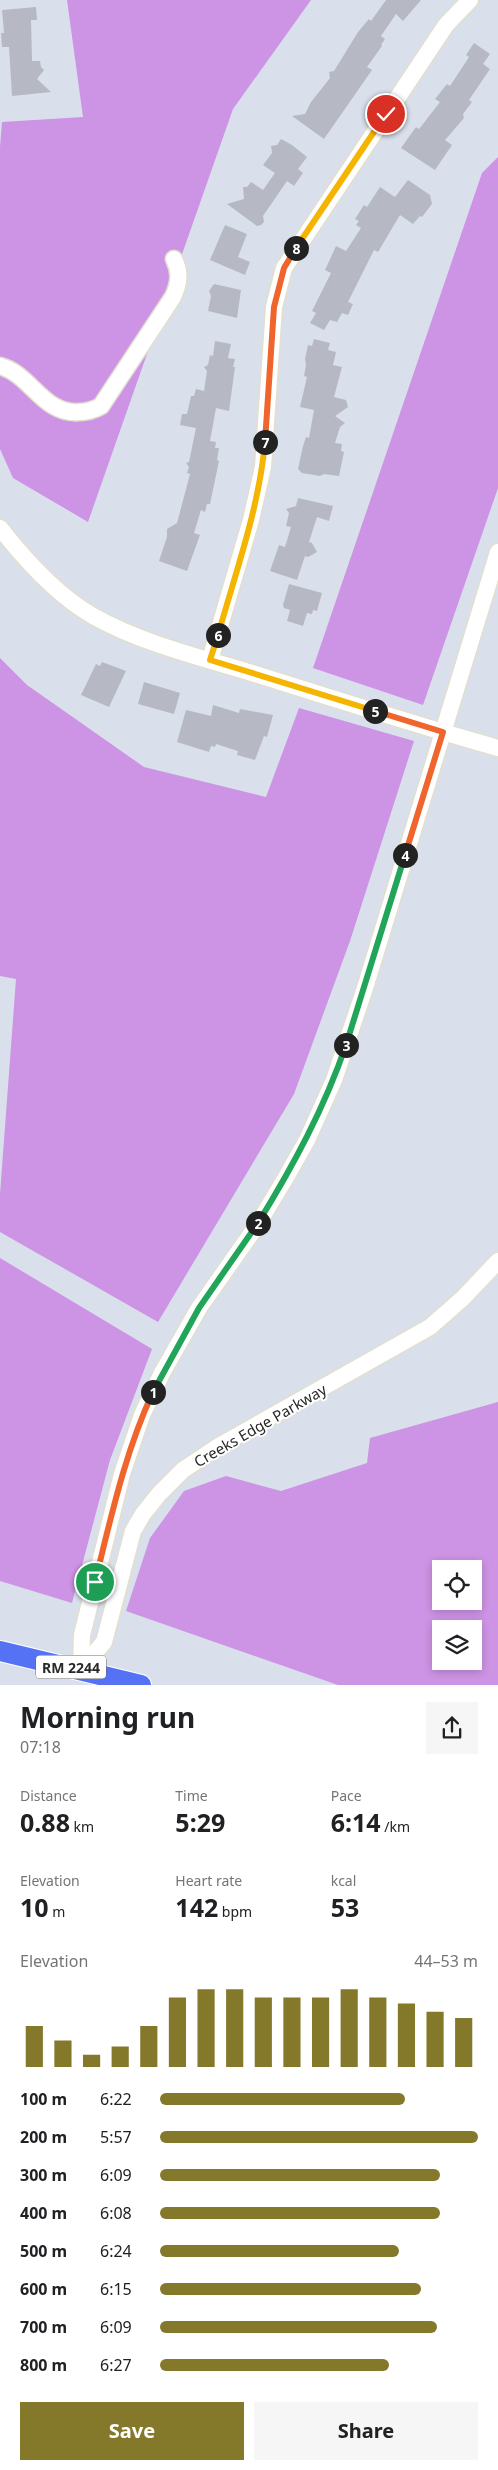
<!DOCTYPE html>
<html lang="en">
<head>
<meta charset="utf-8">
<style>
	:root { --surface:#fff; --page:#f6f6f6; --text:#202124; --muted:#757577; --accent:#84792a }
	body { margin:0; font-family:"Noto Sans",sans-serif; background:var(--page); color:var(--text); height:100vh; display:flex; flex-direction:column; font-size:19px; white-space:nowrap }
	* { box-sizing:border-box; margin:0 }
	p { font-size:16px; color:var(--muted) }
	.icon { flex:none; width:28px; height:28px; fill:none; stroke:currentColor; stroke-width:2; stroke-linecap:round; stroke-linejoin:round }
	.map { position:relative; height:1685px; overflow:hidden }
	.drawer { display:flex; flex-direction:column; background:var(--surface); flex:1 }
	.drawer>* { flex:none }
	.controls { position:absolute; left:432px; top:1560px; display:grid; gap:10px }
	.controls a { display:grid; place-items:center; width:50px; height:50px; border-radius:0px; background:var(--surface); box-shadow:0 2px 8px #0003; font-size:25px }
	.pin { position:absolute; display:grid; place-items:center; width:42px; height:42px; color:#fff; margin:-21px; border:2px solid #fff; border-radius:50%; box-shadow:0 1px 5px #0007 }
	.km { position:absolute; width:25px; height:25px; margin:-12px; border-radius:50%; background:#222; color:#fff; font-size:14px; line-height:25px; text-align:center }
	.round { display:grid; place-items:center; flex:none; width:52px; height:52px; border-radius:0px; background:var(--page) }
	.head { display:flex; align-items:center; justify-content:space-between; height:85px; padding:0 20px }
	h1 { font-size:28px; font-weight:700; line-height:38px }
	.metrics { display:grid; grid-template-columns:repeat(3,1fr); gap:8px; height:85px; padding:5px 20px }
	.metrics div { display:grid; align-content:center }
	.metrics b { font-size:25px; font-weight:700 }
	.metrics small { font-size:14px; font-weight:400 }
	.metrics p { font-size:14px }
	.chart { height:140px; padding:10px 20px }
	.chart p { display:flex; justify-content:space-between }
	.chart svg { width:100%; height:90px; margin-top:5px; stroke:var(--accent); stroke-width:6 }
	.action { display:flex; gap:10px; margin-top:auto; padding:10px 20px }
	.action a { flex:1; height:58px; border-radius:0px; background:var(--accent); color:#fff; font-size:20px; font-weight:700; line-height:58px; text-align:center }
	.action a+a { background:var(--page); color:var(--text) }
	ul { padding:0 20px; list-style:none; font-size:16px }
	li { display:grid; grid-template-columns:80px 60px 1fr; align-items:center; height:38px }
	li i { height:12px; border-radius:6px; background:var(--accent) }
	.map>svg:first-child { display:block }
	.green { fill:#cd93e4; fill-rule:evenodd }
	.building { fill:#b6b9c3 }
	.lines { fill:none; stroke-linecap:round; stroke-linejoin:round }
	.minor-casing { stroke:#e2dfce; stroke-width:19 }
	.major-casing { stroke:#fff; stroke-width:22 }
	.minor { stroke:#fff; stroke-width:16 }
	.major { stroke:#5571f4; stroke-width:20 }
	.split-1-casing { stroke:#fff; stroke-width:10 }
	.split-2-casing { stroke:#fff; stroke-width:10 }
	.split-3-casing { stroke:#fff; stroke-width:10 }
	.split-4-casing { stroke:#fff; stroke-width:10 }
	.split-5-casing { stroke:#fff; stroke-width:10 }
	.split-6-casing { stroke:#fff; stroke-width:10 }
	.split-7-casing { stroke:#fff; stroke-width:10 }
	.split-8-casing { stroke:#fff; stroke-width:10 }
	.split-9-casing { stroke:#fff; stroke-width:10 }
	.split-1 { stroke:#f0652b; stroke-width:6 }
	.split-2 { stroke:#22a559; stroke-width:6 }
	.split-3 { stroke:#22a559; stroke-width:6 }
	.split-4 { stroke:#22a559; stroke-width:6 }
	.split-5 { stroke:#f0652b; stroke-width:6 }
	.split-6 { stroke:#f5b400; stroke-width:6 }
	.split-7 { stroke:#f5b400; stroke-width:6 }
	.split-8 { stroke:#f0652b; stroke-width:6 }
	.split-9 { stroke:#f5b400; stroke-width:6 }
	.labels { text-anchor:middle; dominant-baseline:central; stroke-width:4; stroke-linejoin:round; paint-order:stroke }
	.shield { fill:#fff; stroke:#686868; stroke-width:1 }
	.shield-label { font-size:14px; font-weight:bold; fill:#282828 }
	.street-label { font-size:15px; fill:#282828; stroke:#fff }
</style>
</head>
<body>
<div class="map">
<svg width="498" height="1685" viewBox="0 0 498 1685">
	<rect width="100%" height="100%" fill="#d9e0eb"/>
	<path class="green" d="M 67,0 L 311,0 L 233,109 L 88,522 L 13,478 L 0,449 L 0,147 L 2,122 L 83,117 Z
		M 498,157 L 498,488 L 423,705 L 313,668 L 482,173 Z
		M 0,658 L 27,685 L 144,767 L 266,797 L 299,708 L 414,741 L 350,941 L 294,1094 L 158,1322 L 0,1232 L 0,1194 L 16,979 L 0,976 Z
		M 0,1258 L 152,1349 L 110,1460 L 72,1603 L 0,1581 Z
		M 498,1402 L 498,1685 L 338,1685 L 126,1611 L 150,1538 L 184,1491 L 226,1476 L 281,1491 L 367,1463 L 370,1438 ZM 441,1569 L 474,1569 L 474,1601 L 441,1601 ZM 441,1629 L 474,1629 L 474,1661 L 441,1661 Z"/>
	<path class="building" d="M 386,0 L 421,0 L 403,21 L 396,14 L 381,36 L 385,39 L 381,45 L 382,46 L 367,67 L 372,70 L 324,139 L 292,116 L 305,114 L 311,102 L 330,78 L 329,72 L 334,71 L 358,32 L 369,19 L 371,21 Z
		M 36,7 L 37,20 L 31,20 L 32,61 L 40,61 L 41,67 L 44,70 L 37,79 L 51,92 L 12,96 L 9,47 L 2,47 L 1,33 L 4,33 L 2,10 Z
		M 474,43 L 490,54 L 483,64 L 490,69 L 469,100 L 472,102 L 463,114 L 464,118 L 445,140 L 452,145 L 435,170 L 401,148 L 416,127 L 419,129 L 440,102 L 435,99 L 447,84 L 450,86 L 469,57 L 466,55 Z
		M 281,139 L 292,145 L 307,157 L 298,169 L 303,173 L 294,186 L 287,181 L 263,216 L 264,222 L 261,225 L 257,226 L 227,204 L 244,199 L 243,187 L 247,187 L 251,182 L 263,190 L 275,173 L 263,165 L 272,153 L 271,146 L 277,145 Z
		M 408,180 L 430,195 L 432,204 L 422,217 L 420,216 L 413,224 L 400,215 L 378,252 L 374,250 L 348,302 L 353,304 L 348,315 L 342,313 L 337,322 L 330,320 L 324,330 L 310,323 L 316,313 L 312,311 L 331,273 L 325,270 L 336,246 L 346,251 L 361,228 L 356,225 L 359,221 L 355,219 L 364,205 L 367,207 L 380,187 L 395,197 Z
		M 225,225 L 247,234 L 238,257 L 250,262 L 245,275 L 210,260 Z
		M 214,284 L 241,290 L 237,318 L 208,311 L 211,296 L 209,291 Z
		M 314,339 L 330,343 L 328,350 L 336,352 L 333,365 L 342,367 L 334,397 L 346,400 L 348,407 L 335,416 L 345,423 L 340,427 L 335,443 L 342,444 L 341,451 L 344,452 L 339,476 L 324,474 L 320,476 L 302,473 L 298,469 L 303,446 L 306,437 L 309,438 L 314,410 L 300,407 L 307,377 L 304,376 L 306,365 L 305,359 L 308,345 L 312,346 Z
		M 215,341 L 231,344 L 228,358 L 235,359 L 233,367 L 235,367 L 229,411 L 216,408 L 210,441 L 216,442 L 215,448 L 219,448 L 217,460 L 219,461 L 210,504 L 207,504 L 205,512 L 201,510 L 194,533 L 200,535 L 187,571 L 159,561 L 167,537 L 167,529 L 177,523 L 190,474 L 187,473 L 189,467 L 186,463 L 189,462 L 196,428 L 180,425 L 182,414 L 187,414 L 191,396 L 194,396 L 196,389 L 204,391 L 207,371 L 204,367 L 208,365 L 210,355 L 213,356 Z
		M 298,498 L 333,506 L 329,521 L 317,517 L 309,542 L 312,543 L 317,552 L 308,557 L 305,556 L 297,580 L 270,571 L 279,545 L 285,547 L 291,527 L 286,526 L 289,513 L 286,509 L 296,506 Z
		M 289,584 L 322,593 L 317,611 L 313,610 L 312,614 L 307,613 L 303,626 L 287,621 L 290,610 L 284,608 L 283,605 Z
		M 102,662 L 126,671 L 109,707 L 81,695 L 96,664 L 100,666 Z
		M 144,682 L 180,693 L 174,714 L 138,704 Z
		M 213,705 L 239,713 L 240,709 L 273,715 L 267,737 L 264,736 L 255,760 L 237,755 L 238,751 L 216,744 L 215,747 L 211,746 L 209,752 L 177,742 L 186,710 L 211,716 Z"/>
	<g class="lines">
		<defs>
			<path id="minor" d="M 0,366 C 31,374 43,415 79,412 C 87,412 94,410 101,406 L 173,297 C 179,284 181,273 174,259
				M 0,528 C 25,560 56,595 93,616 C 141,643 199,657 252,673 C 334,699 416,725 498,748
				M 210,660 L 251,520 L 263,467 L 274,307 L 284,268 L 446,25 L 470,0
				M 81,1669 L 82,1635 L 122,1474 L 142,1415 L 162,1373 L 199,1308 L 258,1224 L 285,1179 L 307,1140 L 334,1080 L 365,988 L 498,552
				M 81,1669 L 104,1642 L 133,1531 L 143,1514 L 159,1494 L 183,1470 L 219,1446 L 430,1327 L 463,1298 L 498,1261"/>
			<path id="major" d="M 0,1651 L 141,1685"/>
		</defs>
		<use href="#minor" class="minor-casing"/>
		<use href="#major" class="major-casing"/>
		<use href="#minor" class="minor"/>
		<use href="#major" class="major"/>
	</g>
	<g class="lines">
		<defs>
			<path id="split-1" d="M 95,1582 C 111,1517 125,1452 153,1392"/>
			<path id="split-2" d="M 153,1392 L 199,1308 L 258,1223"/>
			<path id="split-3" d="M 258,1223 C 293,1166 324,1109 346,1045"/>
			<path id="split-4" d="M 346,1045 L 405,855"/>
			<path id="split-5" d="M 375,711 L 443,732 L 405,855"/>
			<path id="split-6" d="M 218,635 L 210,660 L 375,711"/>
			<path id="split-7" d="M 218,635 C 236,571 259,508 265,442"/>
			<path id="split-8" d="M 265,442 L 274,307 L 284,268 L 296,248"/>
			<path id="split-9" d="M 296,248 L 386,114"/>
		</defs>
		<use href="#split-1" class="split-1-casing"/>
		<use href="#split-2" class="split-2-casing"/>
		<use href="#split-3" class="split-3-casing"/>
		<use href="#split-4" class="split-4-casing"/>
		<use href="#split-5" class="split-5-casing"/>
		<use href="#split-6" class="split-6-casing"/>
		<use href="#split-7" class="split-7-casing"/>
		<use href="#split-8" class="split-8-casing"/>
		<use href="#split-9" class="split-9-casing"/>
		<use href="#split-1" class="split-1"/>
		<use href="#split-2" class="split-2"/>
		<use href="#split-3" class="split-3"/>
		<use href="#split-4" class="split-4"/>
		<use href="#split-5" class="split-5"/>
		<use href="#split-6" class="split-6"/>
		<use href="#split-7" class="split-7"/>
		<use href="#split-8" class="split-8"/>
		<use href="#split-9" class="split-9"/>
	</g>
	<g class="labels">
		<rect class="shield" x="36" y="1655.5" width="70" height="23" rx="4"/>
		<g class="shield-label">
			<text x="71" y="1667">RM 2244</text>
		</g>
		<g class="street-label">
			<text transform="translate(260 1425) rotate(-30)">Creeks Edge Parkway</text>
		</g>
	</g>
</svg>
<div class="controls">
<a><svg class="icon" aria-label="locate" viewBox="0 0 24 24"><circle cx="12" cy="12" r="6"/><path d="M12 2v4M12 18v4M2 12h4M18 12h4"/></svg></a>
<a><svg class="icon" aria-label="layers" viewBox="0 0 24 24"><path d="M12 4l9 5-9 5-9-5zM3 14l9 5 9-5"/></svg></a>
</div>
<div class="pin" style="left:95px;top:1582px;background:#1e9e55"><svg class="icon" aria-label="arrive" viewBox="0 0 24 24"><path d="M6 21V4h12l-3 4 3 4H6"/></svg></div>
<div class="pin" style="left:386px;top:114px;background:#d93025"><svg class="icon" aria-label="check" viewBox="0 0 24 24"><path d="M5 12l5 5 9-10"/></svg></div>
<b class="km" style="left:153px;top:1392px">1</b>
<b class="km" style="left:258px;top:1223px">2</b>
<b class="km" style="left:346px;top:1045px">3</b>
<b class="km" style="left:405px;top:855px">4</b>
<b class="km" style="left:375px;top:711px">5</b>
<b class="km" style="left:218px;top:635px">6</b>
<b class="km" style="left:265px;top:442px">7</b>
<b class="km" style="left:296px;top:248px">8</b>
</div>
<section class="drawer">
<div class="head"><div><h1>Morning run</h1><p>07:18</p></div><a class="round"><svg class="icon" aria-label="share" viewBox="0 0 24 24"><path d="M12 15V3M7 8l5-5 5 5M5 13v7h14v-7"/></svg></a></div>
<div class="metrics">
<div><p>Distance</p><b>0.88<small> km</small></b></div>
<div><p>Time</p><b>5:29</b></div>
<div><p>Pace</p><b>6:14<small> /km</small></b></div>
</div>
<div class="metrics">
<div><p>Elevation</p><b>10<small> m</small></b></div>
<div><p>Heart rate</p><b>142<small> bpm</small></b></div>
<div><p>kcal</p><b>53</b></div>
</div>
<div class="chart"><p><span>Elevation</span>44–53 m</p>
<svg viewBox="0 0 160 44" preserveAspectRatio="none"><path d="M5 44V24M15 44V31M25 44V38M35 44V34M45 44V24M55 44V10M65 44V6M75 44V6M85 44V10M95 44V10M105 44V10M115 44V6M125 44V10M135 44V13M145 44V17M155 44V20"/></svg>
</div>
<ul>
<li><b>100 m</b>6:22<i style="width:77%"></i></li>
<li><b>200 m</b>5:57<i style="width:100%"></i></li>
<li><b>300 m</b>6:09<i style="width:88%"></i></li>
<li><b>400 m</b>6:08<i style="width:88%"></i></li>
<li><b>500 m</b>6:24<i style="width:75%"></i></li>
<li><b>600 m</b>6:15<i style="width:82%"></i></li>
<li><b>700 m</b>6:09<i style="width:87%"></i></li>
<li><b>800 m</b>6:27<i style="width:72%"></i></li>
</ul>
<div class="action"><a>Save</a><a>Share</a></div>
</section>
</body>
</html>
